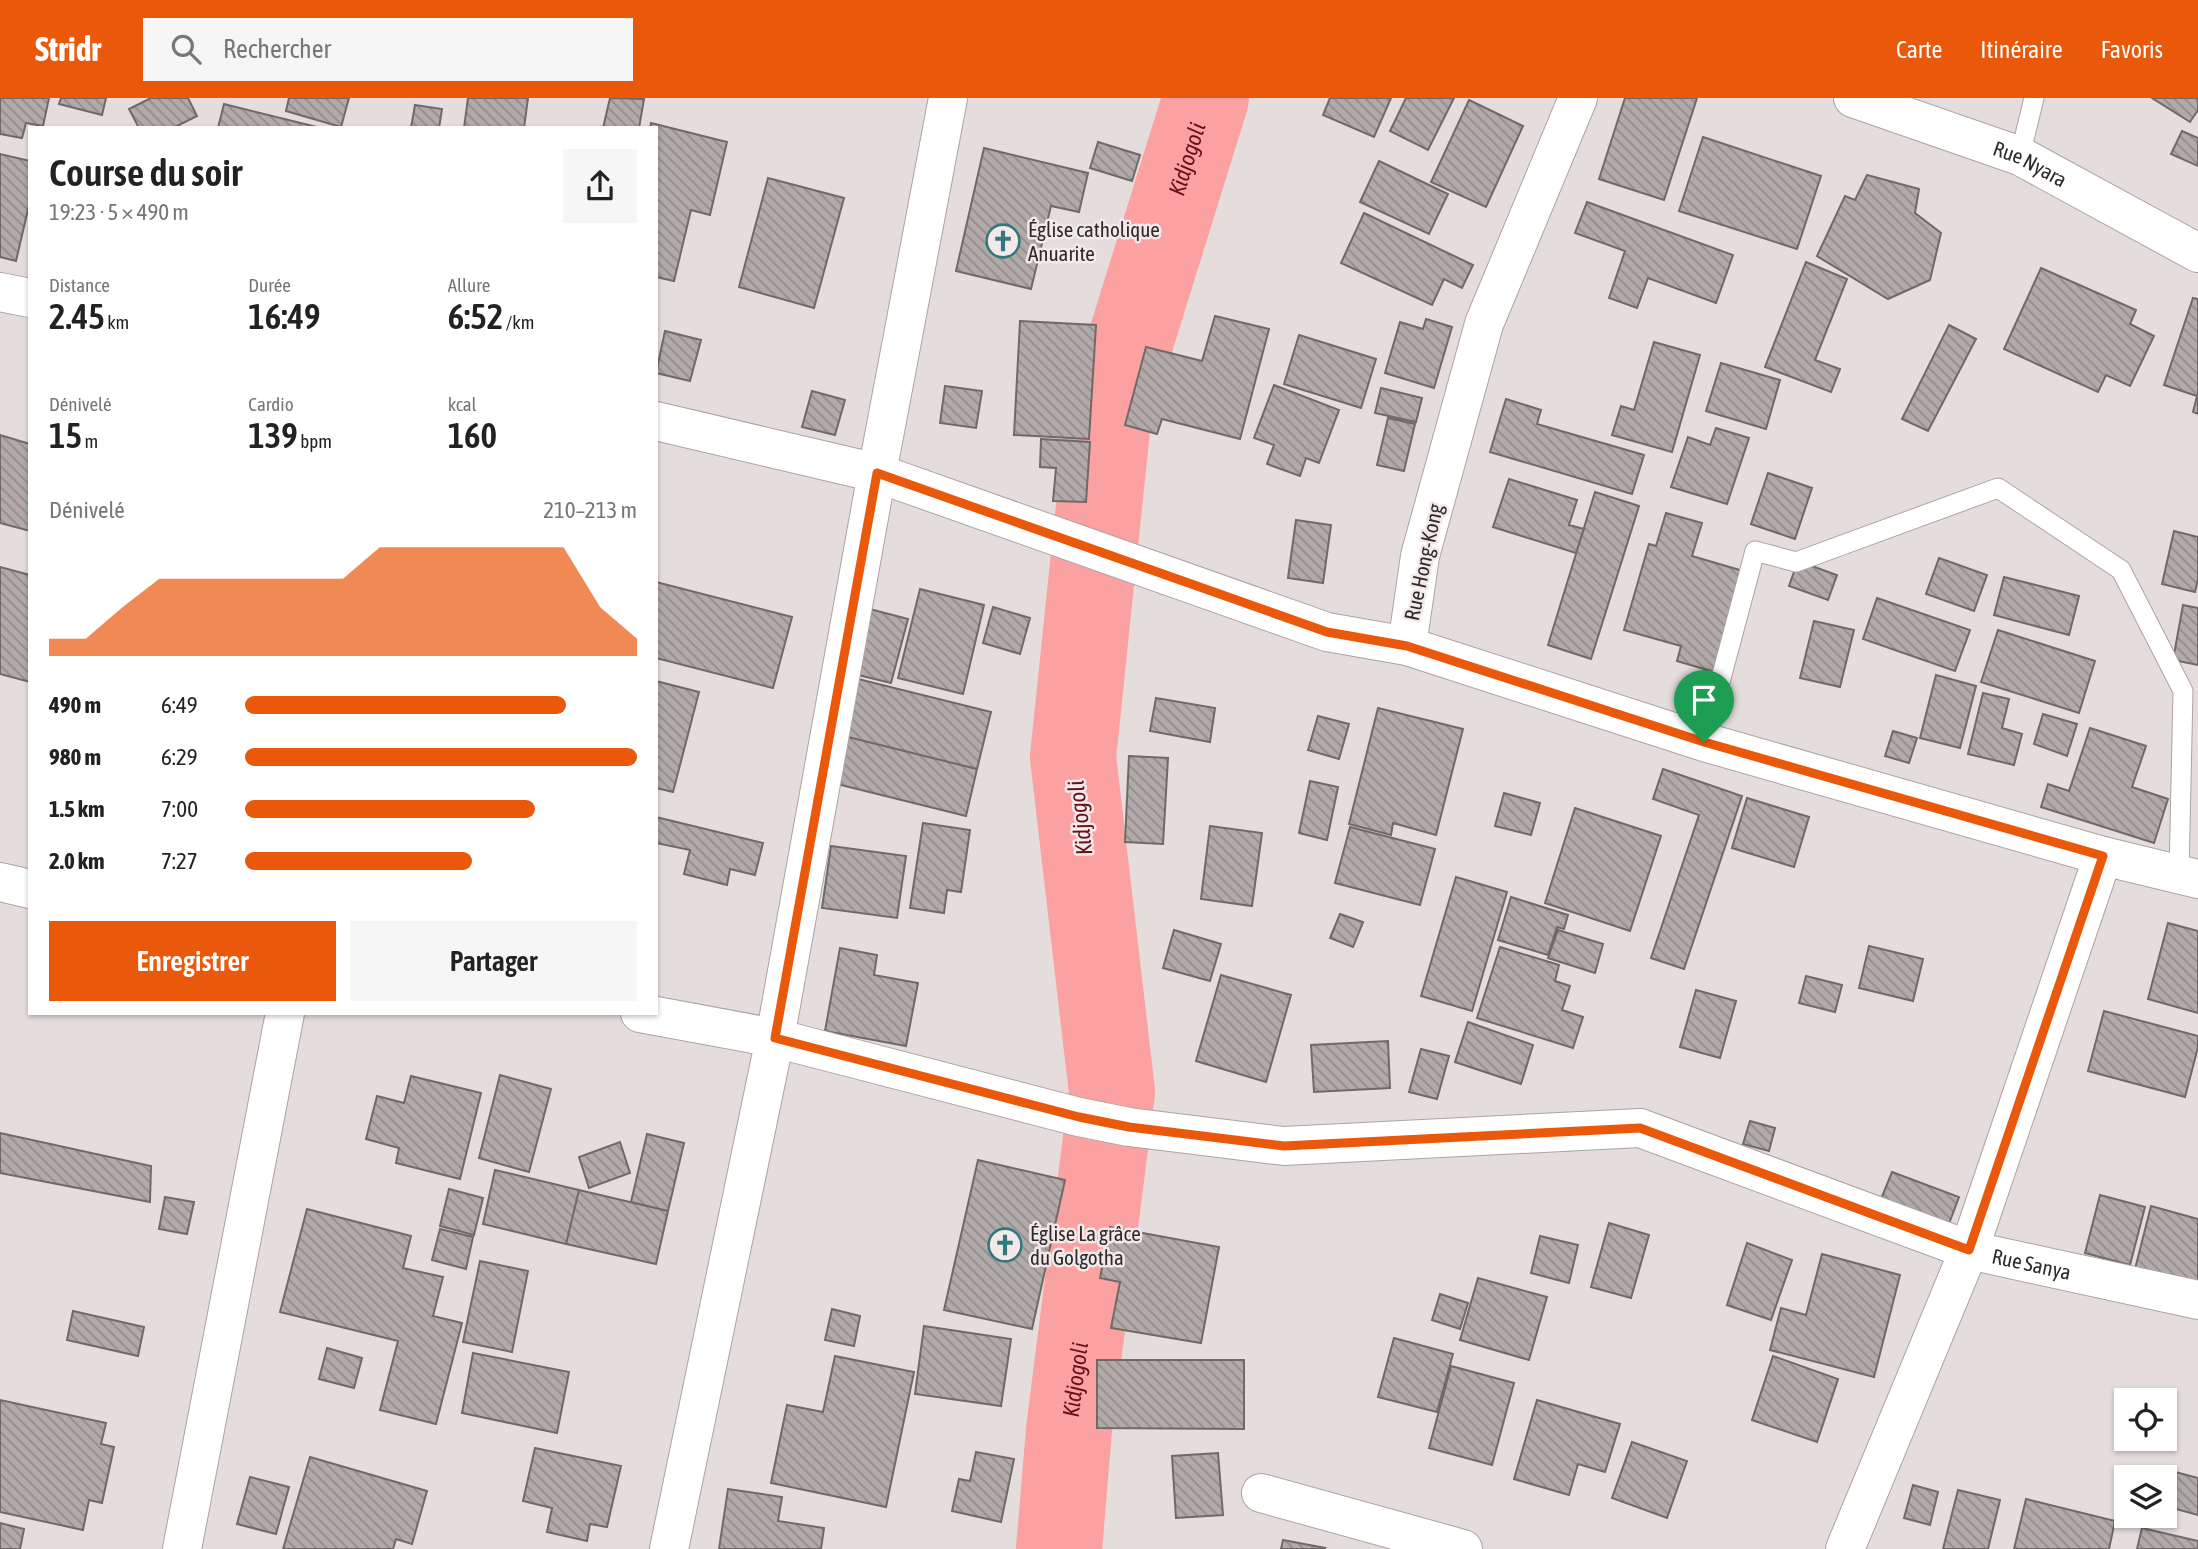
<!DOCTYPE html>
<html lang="fr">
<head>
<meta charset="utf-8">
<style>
	:root { --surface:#fff; --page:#f6f6f6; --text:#222; --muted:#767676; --accent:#ea580c }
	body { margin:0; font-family:"Asap Condensed",sans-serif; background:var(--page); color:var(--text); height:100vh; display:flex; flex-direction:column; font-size:26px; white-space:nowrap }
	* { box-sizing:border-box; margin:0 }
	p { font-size:23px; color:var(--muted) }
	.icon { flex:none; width:38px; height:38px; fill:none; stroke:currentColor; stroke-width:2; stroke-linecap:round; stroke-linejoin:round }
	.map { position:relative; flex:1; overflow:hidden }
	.panel { position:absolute; left:28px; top:28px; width:630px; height:889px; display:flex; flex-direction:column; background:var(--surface); border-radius:0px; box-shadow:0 2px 5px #0004 }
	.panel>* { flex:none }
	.tools { position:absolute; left:2114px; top:1290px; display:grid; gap:14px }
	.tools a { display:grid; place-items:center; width:63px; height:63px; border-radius:0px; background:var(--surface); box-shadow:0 2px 5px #0004; font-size:35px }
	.pin { position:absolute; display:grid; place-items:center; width:60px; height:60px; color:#fff; margin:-72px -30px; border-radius:50% 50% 50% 0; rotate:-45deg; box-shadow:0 0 7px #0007 }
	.pin .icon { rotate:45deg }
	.round { display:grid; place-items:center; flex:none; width:74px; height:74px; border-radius:0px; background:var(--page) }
	.head { display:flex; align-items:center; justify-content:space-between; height:119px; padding:0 21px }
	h1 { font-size:38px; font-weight:600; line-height:52px }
	.stats { display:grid; grid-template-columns:repeat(3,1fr); gap:10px; height:119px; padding:7px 21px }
	.stats div { display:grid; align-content:center }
	.stats b { font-size:35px; font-weight:600 }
	.stats small { font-size:19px; font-weight:400 }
	.stats p { font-size:19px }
	.chart { height:196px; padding:14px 21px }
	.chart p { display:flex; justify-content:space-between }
	.chart svg { width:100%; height:126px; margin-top:7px; fill:var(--accent); opacity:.7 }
	.button { display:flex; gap:14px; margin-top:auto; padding:14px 21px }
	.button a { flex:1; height:80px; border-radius:0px; background:var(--accent); color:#fff; font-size:28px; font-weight:600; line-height:80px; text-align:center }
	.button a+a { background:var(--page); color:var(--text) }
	ul { padding:0 21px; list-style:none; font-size:23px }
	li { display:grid; grid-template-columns:112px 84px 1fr; align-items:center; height:52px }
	li i { height:18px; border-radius:9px; background:var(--accent) }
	header { display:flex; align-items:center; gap:42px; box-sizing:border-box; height:98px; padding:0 35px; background:var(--accent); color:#fff }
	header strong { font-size:33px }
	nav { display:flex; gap:38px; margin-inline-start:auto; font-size:24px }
	.search { width:490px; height:63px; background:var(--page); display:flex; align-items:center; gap:18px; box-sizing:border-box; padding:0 24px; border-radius:0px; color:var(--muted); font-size:26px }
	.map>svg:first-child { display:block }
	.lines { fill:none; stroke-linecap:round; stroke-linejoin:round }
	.river { stroke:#fca1a1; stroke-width:86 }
	.building { fill:url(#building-back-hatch); stroke:#716968; stroke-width:2 }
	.lane-casing { stroke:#aca3a3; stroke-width:21 }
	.street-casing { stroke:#aca3a3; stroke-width:40 }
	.lane { stroke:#fff; stroke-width:19 }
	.street { stroke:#fff; stroke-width:38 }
	.route-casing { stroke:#fff; stroke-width:14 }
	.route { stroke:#ea580c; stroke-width:9 }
	.labels { text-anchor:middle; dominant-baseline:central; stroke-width:5; stroke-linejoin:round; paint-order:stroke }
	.street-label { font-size:21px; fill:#2e2a2a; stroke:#f3e9e9 }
	.poi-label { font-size:21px; fill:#2e2a2a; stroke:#f3e9e9; text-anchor:start }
	.water-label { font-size:23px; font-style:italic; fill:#62131c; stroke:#f3e9e9 }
</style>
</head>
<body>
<header>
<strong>Stridr</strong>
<div class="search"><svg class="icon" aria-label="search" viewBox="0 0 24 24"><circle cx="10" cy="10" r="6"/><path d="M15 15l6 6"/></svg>Rechercher</div>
<nav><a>Carte</a><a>Itinéraire</a><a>Favoris</a></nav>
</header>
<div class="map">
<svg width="2198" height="1451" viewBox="0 0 2198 1451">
	<defs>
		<pattern id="building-back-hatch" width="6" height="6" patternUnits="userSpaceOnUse" patternTransform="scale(1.75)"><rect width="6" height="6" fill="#b2aaa9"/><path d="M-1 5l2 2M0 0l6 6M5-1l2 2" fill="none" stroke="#918b8a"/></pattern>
	</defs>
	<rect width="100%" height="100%" fill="#e5dcdc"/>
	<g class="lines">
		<path class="river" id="s1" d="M 1059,1451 L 1069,1332 L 1112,994 L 1073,659 L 1109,312 L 1206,0"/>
	</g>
	<path class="building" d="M 0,0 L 49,0 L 43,28 L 26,25 L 22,40 L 0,36 Z
		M 61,0 L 106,0 L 102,17 L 59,6 Z
		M 151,0 L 188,0 L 197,18 L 173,30 L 139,30 L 129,11 Z
		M 289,0 L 349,0 L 341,29 L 286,13 Z
		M 468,0 L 528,0 L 524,30 L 464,30 Z
		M 610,0 L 644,1 L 639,30 L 603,30 Z
		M 1330,0 L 1391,0 L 1374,39 L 1323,17 Z
		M 1406,0 L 1454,0 L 1428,52 L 1390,33 Z
		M 1625,0 L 1697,0 L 1664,102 L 1599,81 Z
		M 2152,0 L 2198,0 L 2198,12 L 2190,24 Z
		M 1469,2 L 1523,28 L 1486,109 L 1431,84 Z
		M 224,6 L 321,30 L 218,30 Z
		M 415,7 L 442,11 L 439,30 L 411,30 Z
		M 651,25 L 727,44 L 710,117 L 691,112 L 674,183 L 656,179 L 656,30 L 650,30 Z
		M 2182,33 L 2198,40 L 2198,68 L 2171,56 Z
		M 1703,39 L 1821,78 L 1797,151 L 1679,113 Z
		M 1098,44 L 1140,57 L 1132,83 L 1090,70 Z
		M 984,50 L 1088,75 L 1079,114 L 1051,108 L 1031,191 L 956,173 Z
		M 0,56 L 30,63 L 30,103 L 16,163 L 0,159 Z
		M 1379,63 L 1448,96 L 1429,136 L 1360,104 Z
		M 1867,77 L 1919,91 L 1915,115 L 1941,135 L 1930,182 L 1888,201 L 1817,158 L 1845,98 L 1855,102 Z
		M 768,80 L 844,100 L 814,210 L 739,189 Z
		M 1587,104 L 1733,157 L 1716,205 L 1648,180 L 1637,210 L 1609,200 L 1625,153 L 1575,135 Z
		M 1364,115 L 1473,167 L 1462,190 L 1444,181 L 1432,207 L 1341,165 Z
		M 1806,164 L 1847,181 L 1815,262 L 1840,271 L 1831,294 L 1765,269 Z
		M 2041,170 L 2136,212 L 2130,226 L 2154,238 L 2130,288 L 2106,277 L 2098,294 L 2004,251 Z
		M 2193,200 L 2198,201 L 2198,316 L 2193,314 L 2197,298 L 2164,287 Z
		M 1215,218 L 1269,231 L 1240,341 L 1162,321 L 1157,336 L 1125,327 L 1146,249 L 1202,263 Z
		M 1426,221 L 1452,229 L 1434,290 L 1385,275 L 1400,224 L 1423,231 Z
		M 1020,223 L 1096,227 L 1089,341 L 1014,337 Z
		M 1949,227 L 1976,241 L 1928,333 L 1902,321 Z
		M 665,233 L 701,242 L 690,283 L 656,275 Z
		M 1299,237 L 1376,261 L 1361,310 L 1284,286 Z
		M 1654,244 L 1700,257 L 1672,354 L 1612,337 L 1621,308 L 1634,312 Z
		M 1721,265 L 1780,282 L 1766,331 L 1706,313 Z
		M 1274,287 L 1339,312 L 1319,365 L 1306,360 L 1300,378 L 1267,366 L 1274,347 L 1254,340 Z
		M 945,288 L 982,293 L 976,330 L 940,325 Z
		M 1381,290 L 1422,300 L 1416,324 L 1375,315 Z
		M 812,293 L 845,302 L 835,337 L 802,329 Z
		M 1506,301 L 1541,312 L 1537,326 L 1644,357 L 1632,396 L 1490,354 Z
		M 1388,320 L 1415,326 L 1404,373 L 1377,367 Z
		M 1716,330 L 1749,340 L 1727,406 L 1671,389 L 1688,339 L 1710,347 Z
		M 0,337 L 30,346 L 30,433 L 0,425 Z
		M 1041,341 L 1090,344 L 1086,404 L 1053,403 L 1056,370 L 1040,369 Z
		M 1768,375 L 1812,390 L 1795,441 L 1751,426 Z
		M 1509,381 L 1577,402 L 1569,427 L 1584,431 L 1576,455 L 1493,429 Z
		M 1595,394 L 1639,408 L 1591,561 L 1548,547 Z
		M 1666,415 L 1702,425 L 1692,458 L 1750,475 L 1721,576 L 1677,563 L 1681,548 L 1624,532 L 1649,446 L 1656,448 Z
		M 1296,422 L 1331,427 L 1323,485 L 1288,480 Z
		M 2174,433 L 2198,439 L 2198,481 L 2195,494 L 2162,486 Z
		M 1939,460 L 1987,477 L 1974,513 L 1926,496 Z
		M 1798,463 L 1837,477 L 1828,502 L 1789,488 Z
		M 0,469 L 30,477 L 30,584 L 0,576 Z
		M 2004,479 L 2079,498 L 2069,537 L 1994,517 Z
		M 656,484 L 792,519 L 773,590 L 656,560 Z
		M 920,491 L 984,507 L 963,596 L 898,580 Z
		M 1877,500 L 1970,532 L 1955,573 L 1863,541 Z
		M 2183,507 L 2198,510 L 2198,567 L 2173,562 Z
		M 858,508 L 908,521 L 891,585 L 842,573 Z
		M 993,509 L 1030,520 L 1020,556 L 983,545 Z
		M 1814,523 L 1854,532 L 1840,589 L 1800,580 Z
		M 1998,532 L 2095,563 L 2079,615 L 1981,584 Z
		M 1936,577 L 1976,588 L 1960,650 L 1920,640 Z
		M 858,581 L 991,614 L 977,671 L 844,638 Z
		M 656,583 L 699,594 L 673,694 L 656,690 Z
		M 1983,595 L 2009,601 L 2002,630 L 2022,636 L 2014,667 L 1968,656 Z
		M 1156,600 L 1215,610 L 1210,644 L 1150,633 Z
		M 1378,610 L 1463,631 L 1436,737 L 1393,725 L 1391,737 L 1349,726 Z
		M 2043,616 L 2077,626 L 2067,658 L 2034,646 Z
		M 1318,618 L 1349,626 L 1339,661 L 1308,652 Z
		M 2090,630 L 2146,648 L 2132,689 L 2168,701 L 2154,745 L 2041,709 L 2048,686 L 2069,693 Z
		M 1893,633 L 1917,640 L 1909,665 L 1885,658 Z
		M 844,638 L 977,671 L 966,718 L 833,685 Z
		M 1129,658 L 1168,660 L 1163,746 L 1125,744 Z
		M 1663,671 L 1742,698 L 1684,871 L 1651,860 L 1699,717 L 1653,701 Z
		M 1310,683 L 1338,689 L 1327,742 L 1299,735 Z
		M 1504,695 L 1540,705 L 1531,737 L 1495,728 Z
		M 1747,700 L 1809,719 L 1794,769 L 1732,750 Z
		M 1575,710 L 1661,738 L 1630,833 L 1545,805 Z
		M 656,719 L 763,745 L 755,777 L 730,771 L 727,787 L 684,776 L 690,752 L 656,745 Z
		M 923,725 L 970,732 L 961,794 L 947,792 L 944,815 L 910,810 Z
		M 1210,728 L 1262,735 L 1252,808 L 1201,801 Z
		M 1350,729 L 1435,751 L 1420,807 L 1335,785 Z
		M 831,748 L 906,758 L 897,820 L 822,810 Z
		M 1456,779 L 1507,794 L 1472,913 L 1421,898 Z
		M 1511,799 L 1568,817 L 1564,831 L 1557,829 L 1548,857 L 1498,842 Z
		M 1340,816 L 1363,824 L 1353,849 L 1330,840 Z
		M 2168,825 L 2198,833 L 2198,915 L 2148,901 Z
		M 1174,832 L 1221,846 L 1210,883 L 1163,870 Z
		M 1558,832 L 1603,846 L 1595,875 L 1548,860 Z
		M 1869,848 L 1923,861 L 1913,903 L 1859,890 Z
		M 1500,849 L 1559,867 L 1555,883 L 1570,888 L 1562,912 L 1583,919 L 1573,950 L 1477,920 Z
		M 840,850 L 877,857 L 874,877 L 918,885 L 906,948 L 825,933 Z
		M 1221,877 L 1291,897 L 1266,984 L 1196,963 Z
		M 1806,878 L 1842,887 L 1835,914 L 1799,905 Z
		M 1696,892 L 1736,903 L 1720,960 L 1680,949 Z
		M 2104,913 L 2198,938 L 2198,949 L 2185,999 L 2088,973 Z
		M 1468,924 L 1533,947 L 1521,986 L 1455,964 Z
		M 1388,943 L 1390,990 L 1314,994 L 1311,947 Z
		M 1421,951 L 1449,958 L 1437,1001 L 1409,994 Z
		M 500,977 L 551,991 L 529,1074 L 479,1060 Z
		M 411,978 L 481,995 L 460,1081 L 396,1065 L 399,1050 L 366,1041 L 377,998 L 404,1005 Z
		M 1750,1023 L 1775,1030 L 1769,1053 L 1743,1046 Z
		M 0,1035 L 151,1068 L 150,1104 L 0,1075 Z
		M 647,1036 L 684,1045 L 668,1113 L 631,1104 Z
		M 620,1044 L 630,1075 L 589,1090 L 579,1059 Z
		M 978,1062 L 1065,1082 L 1032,1231 L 944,1212 Z
		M 495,1072 L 579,1092 L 566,1146 L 483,1126 Z
		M 1892,1074 L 1959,1099 L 1947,1131 L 1879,1106 Z
		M 449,1091 L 483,1100 L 474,1137 L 440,1128 Z
		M 579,1092 L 668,1113 L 656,1166 L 566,1146 Z
		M 2100,1097 L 2145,1109 L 2130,1167 L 2085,1155 Z
		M 165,1099 L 194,1104 L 187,1136 L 159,1131 Z
		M 2151,1108 L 2198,1121 L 2198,1187 L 2135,1171 Z
		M 307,1111 L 411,1138 L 403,1170 L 443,1179 L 433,1218 L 462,1225 L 436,1326 L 380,1312 L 398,1243 L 280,1214 Z
		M 1609,1125 L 1649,1137 L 1631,1200 L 1591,1189 Z
		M 1110,1129 L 1219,1149 L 1201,1245 L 1111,1230 L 1120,1184 L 1100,1180 Z
		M 440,1131 L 473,1139 L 466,1171 L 432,1162 Z
		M 1540,1138 L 1578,1147 L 1569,1185 L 1531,1175 Z
		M 1747,1145 L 1792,1162 L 1771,1222 L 1727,1207 Z
		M 1822,1156 L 1900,1177 L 1874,1279 L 1770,1252 L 1781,1210 L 1806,1217 Z
		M 480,1163 L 528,1173 L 512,1254 L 463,1244 Z
		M 1478,1180 L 1547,1199 L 1529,1262 L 1460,1242 Z
		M 1440,1196 L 1468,1205 L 1460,1231 L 1432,1222 Z
		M 832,1211 L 860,1218 L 854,1248 L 825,1242 Z
		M 73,1213 L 144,1229 L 138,1258 L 67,1242 Z
		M 924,1228 L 1011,1241 L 1001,1308 L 915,1296 Z
		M 1394,1240 L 1453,1256 L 1437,1314 L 1378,1299 Z
		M 327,1250 L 362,1260 L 354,1290 L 319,1281 Z
		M 473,1255 L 569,1274 L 557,1335 L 462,1315 Z
		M 835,1258 L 914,1274 L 886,1409 L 771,1385 L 787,1307 L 823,1314 Z
		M 1773,1258 L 1838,1281 L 1817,1344 L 1752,1322 Z
		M 1097,1262 L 1244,1262 L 1244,1331 L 1097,1330 Z
		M 1451,1268 L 1514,1285 L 1492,1367 L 1429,1350 Z
		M 0,1302 L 106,1325 L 101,1346 L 114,1349 L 102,1405 L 89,1402 L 83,1432 L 0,1414 Z
		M 1537,1302 L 1620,1326 L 1605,1374 L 1578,1366 L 1569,1397 L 1514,1381 Z
		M 1632,1344 L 1687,1363 L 1667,1420 L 1612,1400 Z
		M 535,1350 L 621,1368 L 607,1429 L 590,1426 L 587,1443 L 547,1434 L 552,1410 L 523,1403 Z
		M 976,1354 L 1014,1361 L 1001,1424 L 952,1413 L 959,1381 L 970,1383 Z
		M 1218,1355 L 1223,1417 L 1176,1420 L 1172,1358 Z
		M 310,1359 L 427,1393 L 412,1446 L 396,1441 L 393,1451 L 283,1451 Z
		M 2164,1371 L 2198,1380 L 2198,1417 L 2165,1408 L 2165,1379 L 2162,1379 Z
		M 250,1379 L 289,1389 L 276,1436 L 237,1426 Z
		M 1913,1387 L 1938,1394 L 1930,1427 L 1904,1420 Z
		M 728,1391 L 782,1399 L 778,1423 L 824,1430 L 821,1451 L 719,1451 Z
		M 1958,1392 L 2000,1402 L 1988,1451 L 1943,1451 Z
		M 2026,1401 L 2115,1423 L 2109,1451 L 2014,1451 Z
		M 0,1425 L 24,1431 L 20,1451 L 0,1451 Z
		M 2142,1430 L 2198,1443 L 2198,1451 L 2137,1451 Z
		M 1283,1442 L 1325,1450 L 1324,1451 L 1281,1451 Z"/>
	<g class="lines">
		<defs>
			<path id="lane" d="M 2020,58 L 2034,0
				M 1704,644 L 1755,453 L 1796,464 L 1998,390 L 2121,472 L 2183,593 L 2179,777"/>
			<g id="street">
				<path d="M 1578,0 L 1484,226 L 1420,458 L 1407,548 L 1704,644 L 2103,758 L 2198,781"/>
				<path id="s2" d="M 1853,0 L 2020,58 L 2198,155"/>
				<path d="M 0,194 L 30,200"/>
				<path d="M 656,323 L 877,375 L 1327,534 L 1407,548"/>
				<path d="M 0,784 L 30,791"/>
				<path id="s3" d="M 640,915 L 775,940 L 1079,1019 L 1129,1029 L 1284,1048 L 1640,1030 L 1969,1152 L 2198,1202"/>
				<path d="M 1261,1395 L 1463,1451"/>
				<path d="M 182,1451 L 285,915"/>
				<path d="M 669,1451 L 775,940 L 877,375 L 948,0"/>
				<path d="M 1845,1451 L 1969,1152 L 2103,758"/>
			</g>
		</defs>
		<use href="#lane" class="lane-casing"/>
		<use href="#street" class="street-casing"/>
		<use href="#lane" class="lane"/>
		<use href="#street" class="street"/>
	</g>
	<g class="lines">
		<defs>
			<path id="route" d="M 877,375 L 1327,534 L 1407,548 L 1704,644 L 2103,758 L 1969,1152 L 1640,1030 L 1284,1048 L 1129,1029 L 1079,1019 L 775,940 Z"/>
		</defs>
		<use href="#route" class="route-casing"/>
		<use href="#route" class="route"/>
	</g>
	<defs>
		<symbol id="church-ring" viewBox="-11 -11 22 22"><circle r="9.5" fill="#f3e9e9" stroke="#30797e" stroke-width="1.5"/><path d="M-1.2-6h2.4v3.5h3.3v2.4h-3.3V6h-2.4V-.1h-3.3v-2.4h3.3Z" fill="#30797e"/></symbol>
	</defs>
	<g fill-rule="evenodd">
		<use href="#church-ring" x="984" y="124" width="38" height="38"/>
		<use href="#church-ring" x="986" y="1128" width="38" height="38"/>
	</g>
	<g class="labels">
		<g class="street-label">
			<text stroke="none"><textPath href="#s2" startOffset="189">Rue Nyara</textPath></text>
			<text transform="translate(1423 464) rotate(-78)">Rue Hong-Kong</text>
			<text stroke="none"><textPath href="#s3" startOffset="1430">Rue Sanya</textPath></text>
		</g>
		<g class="poi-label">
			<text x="1028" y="131">Église catholique<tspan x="1028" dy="24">Anuarite</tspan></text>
			<text x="1030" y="1135">Église La grâce<tspan x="1030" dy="24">du Golgotha</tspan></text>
		</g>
		<g class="water-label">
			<text stroke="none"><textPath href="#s1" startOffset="1409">Kidjogoli</textPath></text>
			<text transform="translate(1080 720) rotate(-97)">Kidjogoli</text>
			<text stroke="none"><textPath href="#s1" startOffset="170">Kidjogoli</textPath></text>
		</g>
	</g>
</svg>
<div class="tools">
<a><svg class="icon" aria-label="locate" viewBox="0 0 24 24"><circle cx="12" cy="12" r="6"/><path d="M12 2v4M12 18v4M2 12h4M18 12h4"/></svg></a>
<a><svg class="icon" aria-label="layers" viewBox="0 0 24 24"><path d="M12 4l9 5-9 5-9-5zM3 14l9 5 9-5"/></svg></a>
</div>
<div class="pin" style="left:1704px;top:644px;background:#1e9e55"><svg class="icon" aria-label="arrive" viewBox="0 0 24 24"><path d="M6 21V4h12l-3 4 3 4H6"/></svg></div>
<section class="panel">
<div class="head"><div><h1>Course du soir</h1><p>19:23 · 5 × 490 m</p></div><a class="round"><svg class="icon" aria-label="share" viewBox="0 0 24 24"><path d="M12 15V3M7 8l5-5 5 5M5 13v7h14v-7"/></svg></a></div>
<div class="stats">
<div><p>Distance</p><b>2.45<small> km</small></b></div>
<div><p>Durée</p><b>16:49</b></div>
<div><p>Allure</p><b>6:52<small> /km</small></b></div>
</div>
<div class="stats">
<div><p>Dénivelé</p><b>15<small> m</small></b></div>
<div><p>Cardio</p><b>139<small> bpm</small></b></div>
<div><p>kcal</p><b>160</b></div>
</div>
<div class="chart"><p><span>Dénivelé</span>210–213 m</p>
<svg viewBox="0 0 160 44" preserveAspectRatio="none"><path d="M0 44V38L10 38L20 27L30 17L40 17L50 17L60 17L70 17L80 17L90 6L100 6L110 6L120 6L130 6L140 6L150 27L160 38V44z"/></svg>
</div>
<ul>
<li><b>490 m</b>6:49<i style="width:82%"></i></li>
<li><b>980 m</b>6:29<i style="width:100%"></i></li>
<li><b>1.5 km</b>7:00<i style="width:74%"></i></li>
<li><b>2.0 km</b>7:27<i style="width:58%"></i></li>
</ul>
<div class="button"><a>Enregistrer</a><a>Partager</a></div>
</section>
</div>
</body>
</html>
